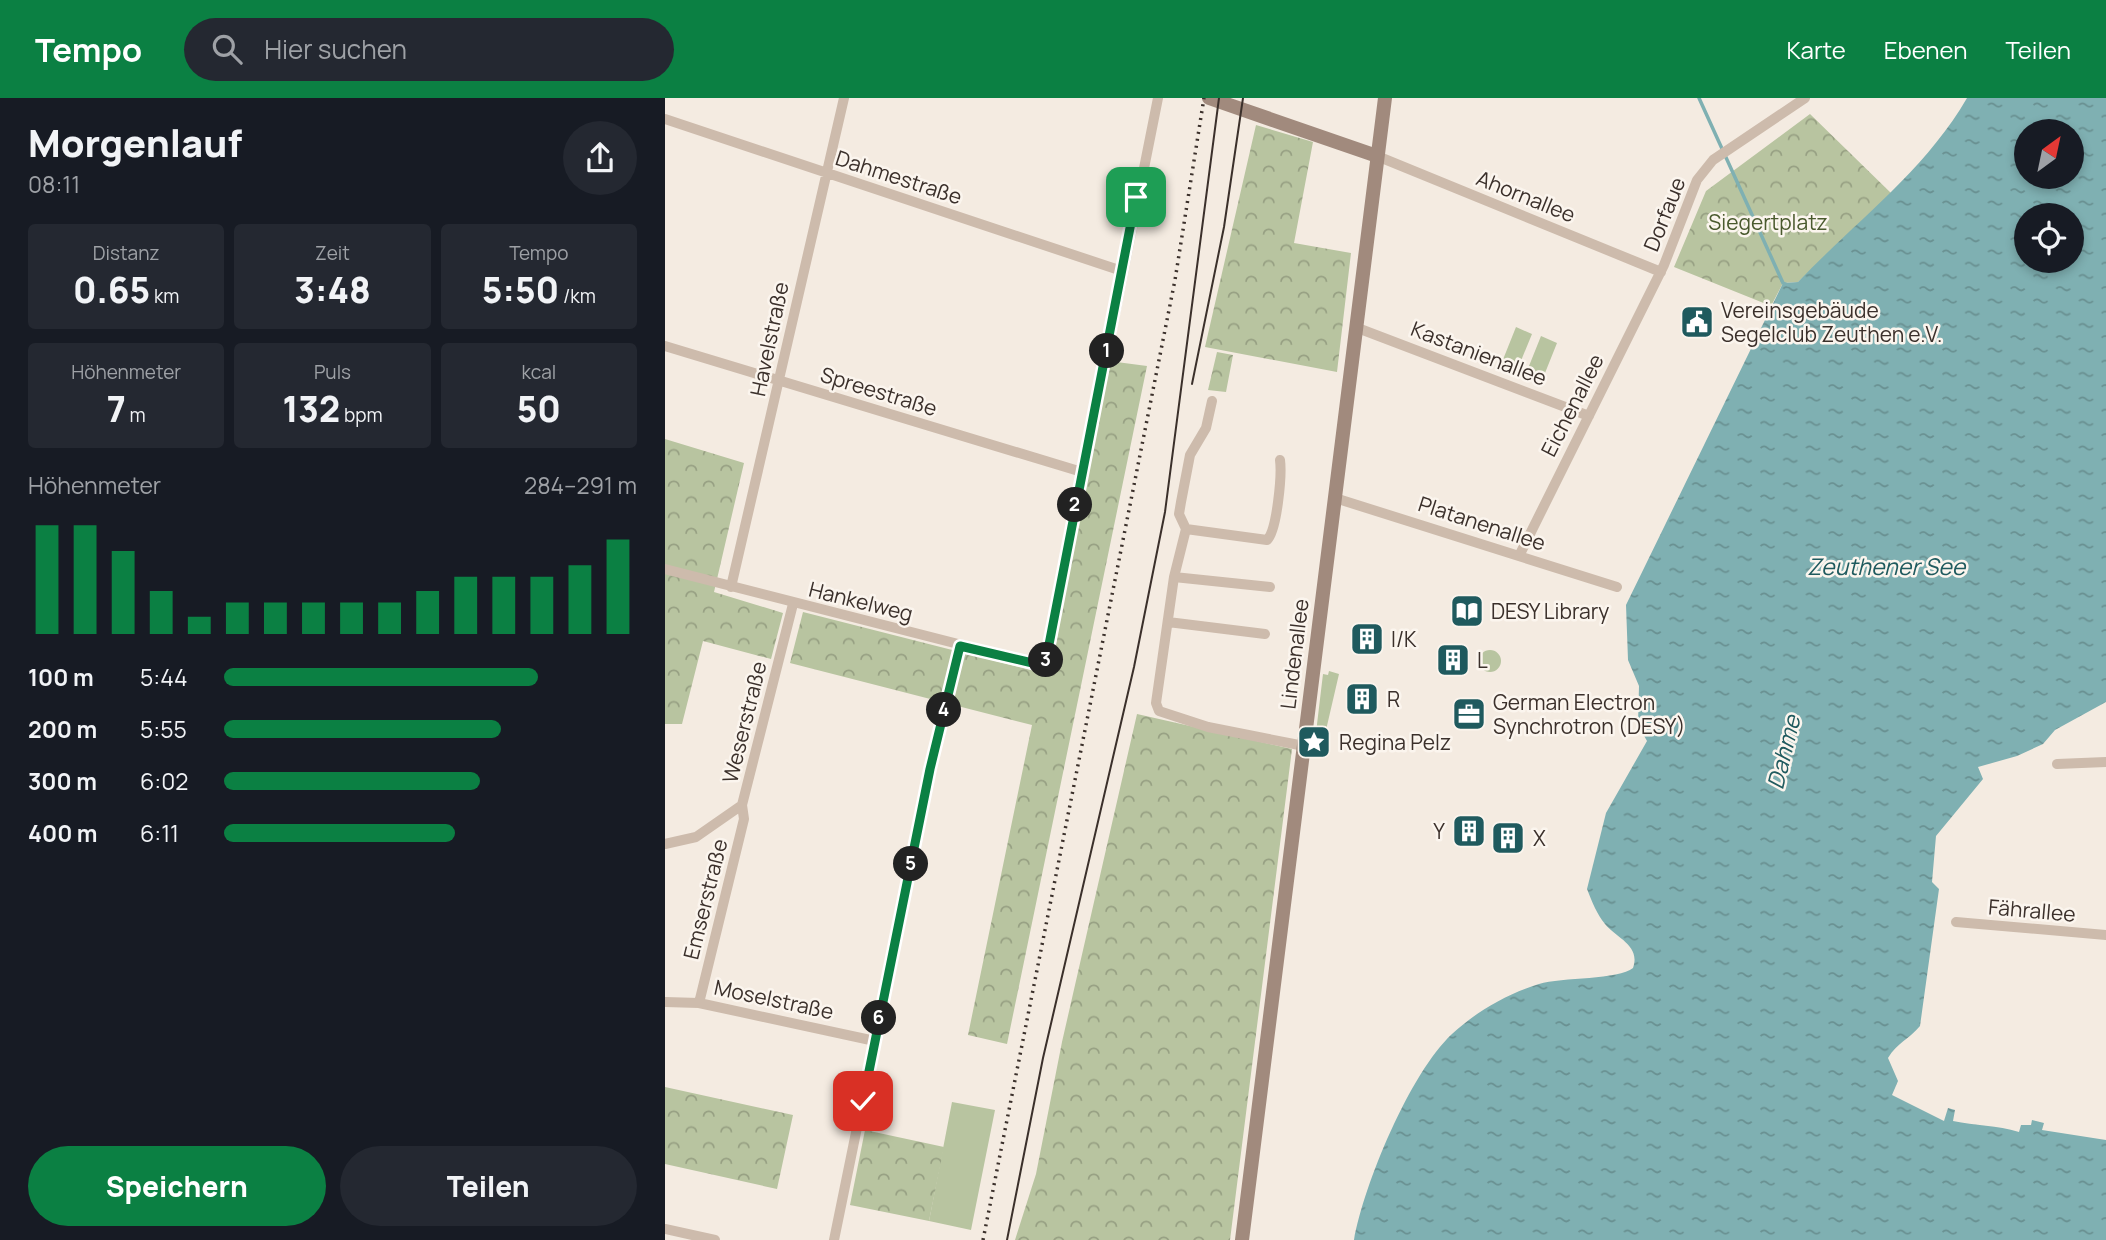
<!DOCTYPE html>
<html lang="de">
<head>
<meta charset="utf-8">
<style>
	:root { --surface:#171b24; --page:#242831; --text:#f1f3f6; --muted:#9ea1a6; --accent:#0b8043 }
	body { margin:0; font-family:Manrope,sans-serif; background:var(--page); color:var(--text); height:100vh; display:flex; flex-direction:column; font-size:26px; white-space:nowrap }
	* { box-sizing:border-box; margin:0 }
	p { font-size:23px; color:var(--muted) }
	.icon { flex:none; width:38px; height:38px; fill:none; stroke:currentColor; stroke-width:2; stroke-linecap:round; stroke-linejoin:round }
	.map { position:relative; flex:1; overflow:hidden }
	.sheet { display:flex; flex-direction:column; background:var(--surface); width:665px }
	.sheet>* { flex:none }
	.needle { width:46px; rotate:33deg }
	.tools { position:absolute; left:1349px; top:21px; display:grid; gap:14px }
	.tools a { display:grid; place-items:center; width:70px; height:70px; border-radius:50%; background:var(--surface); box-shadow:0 4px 10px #0003; font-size:35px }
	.pin { position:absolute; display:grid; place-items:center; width:60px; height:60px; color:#fff; margin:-30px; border-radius:14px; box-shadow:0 4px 10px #0006 }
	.km { position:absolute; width:35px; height:35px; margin:-18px; border-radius:50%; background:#222; color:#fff; font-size:19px; line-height:35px; text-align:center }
	.round { display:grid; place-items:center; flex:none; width:74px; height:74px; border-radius:37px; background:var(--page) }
	.headline { display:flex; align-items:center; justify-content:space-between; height:119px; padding:0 28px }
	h1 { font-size:38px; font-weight:800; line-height:52px }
	.stats { display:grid; grid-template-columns:repeat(3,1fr); gap:10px; height:119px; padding:7px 28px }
	.stats div { display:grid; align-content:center; border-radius:7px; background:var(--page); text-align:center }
	.stats b { font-size:35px; font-weight:800 }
	.stats small { font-size:19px; font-weight:400 }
	.stats p { font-size:19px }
	.chart { height:196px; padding:14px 28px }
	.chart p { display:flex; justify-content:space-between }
	.chart svg { width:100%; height:126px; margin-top:7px; stroke:var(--accent); stroke-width:6 }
	.action { display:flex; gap:14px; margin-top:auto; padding:14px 28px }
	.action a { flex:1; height:80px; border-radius:42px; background:var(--accent); color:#fff; font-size:28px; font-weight:800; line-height:80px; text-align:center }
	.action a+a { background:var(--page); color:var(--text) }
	ul { padding:0 28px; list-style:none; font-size:23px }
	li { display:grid; grid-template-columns:112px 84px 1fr; align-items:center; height:52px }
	li i { height:18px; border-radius:9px; background:var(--accent) }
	header { display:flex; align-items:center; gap:42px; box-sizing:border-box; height:98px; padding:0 35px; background:var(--accent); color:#fff }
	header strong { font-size:33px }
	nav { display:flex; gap:38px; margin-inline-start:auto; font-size:24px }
	.search { width:490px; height:63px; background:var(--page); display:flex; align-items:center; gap:18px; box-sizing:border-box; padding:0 24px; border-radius:38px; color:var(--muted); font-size:26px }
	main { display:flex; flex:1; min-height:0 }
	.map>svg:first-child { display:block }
	.grass { fill:#b8c4a0 }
	.forest { fill:url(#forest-crowns) }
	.water { fill:url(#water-ripples); fill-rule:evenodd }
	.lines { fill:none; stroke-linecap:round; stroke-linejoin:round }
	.stream { stroke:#7fb0b2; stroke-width:3.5 }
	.minor { stroke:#cdbbac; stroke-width:10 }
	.secondary { stroke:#a18a7d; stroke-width:14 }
	.tram { stroke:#3b302b; stroke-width:2 }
	.rail { stroke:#3b302b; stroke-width:3.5; stroke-dasharray:2 5; stroke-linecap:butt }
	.route-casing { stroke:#fff; stroke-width:14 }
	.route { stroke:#0b8043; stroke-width:9 }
	.labels { text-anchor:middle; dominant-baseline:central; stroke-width:5; stroke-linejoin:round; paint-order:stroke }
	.street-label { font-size:21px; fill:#3b302b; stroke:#fbf5ee }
	.park-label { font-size:21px; fill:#4a5a2e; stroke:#fbf5ee }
	.poi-label { font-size:21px; fill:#3b302b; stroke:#fbf5ee; text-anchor:start }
	.water-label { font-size:23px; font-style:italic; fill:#1f5a5e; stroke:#fbf5ee }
</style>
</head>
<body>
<header>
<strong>Tempo</strong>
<div class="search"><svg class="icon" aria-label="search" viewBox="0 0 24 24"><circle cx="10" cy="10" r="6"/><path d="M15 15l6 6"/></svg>Hier suchen</div>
<nav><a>Karte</a><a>Ebenen</a><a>Teilen</a></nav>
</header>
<main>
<section class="sheet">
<div class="headline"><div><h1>Morgenlauf</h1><p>08:11</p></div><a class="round"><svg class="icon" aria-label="share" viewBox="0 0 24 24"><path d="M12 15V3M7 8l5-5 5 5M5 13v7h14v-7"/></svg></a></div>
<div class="stats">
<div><p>Distanz</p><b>0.65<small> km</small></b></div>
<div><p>Zeit</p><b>3:48</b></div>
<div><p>Tempo</p><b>5:50<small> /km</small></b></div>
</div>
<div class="stats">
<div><p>Höhenmeter</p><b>7<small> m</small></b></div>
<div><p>Puls</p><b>132<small> bpm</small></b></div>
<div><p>kcal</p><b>50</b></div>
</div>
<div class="chart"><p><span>Höhenmeter</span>284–291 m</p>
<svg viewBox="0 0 160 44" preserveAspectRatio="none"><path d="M5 44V6M15 44V6M25 44V15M35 44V29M45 44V38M55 44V33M65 44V33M75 44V33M85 44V33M95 44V33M105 44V29M115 44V24M125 44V24M135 44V24M145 44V20M155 44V11"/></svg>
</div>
<ul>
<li><b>100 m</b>5:44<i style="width:76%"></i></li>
<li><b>200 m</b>5:55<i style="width:67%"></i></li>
<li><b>300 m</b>6:02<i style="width:62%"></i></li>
<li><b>400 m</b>6:11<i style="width:56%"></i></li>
</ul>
<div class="action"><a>Speichern</a><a>Teilen</a></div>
</section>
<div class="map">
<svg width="1441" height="1142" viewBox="0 0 1441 1142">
	<defs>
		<pattern id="forest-crowns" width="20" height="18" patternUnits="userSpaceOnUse" patternTransform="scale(1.75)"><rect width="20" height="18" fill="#b8c4a0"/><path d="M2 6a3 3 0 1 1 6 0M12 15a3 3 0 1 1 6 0" fill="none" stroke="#97a083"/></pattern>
		<pattern id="water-ripples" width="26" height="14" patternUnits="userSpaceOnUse" patternTransform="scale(1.75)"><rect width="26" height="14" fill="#7fb0b2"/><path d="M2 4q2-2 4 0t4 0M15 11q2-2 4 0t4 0" fill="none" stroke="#699091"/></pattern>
	</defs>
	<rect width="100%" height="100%" fill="#f4ebe1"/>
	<path class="grass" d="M 851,229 L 867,236 L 853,270 L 837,264 Z
		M 876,238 L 892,245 L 878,280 L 862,273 Z
		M814 563a11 11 0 1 1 22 0a11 11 0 1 1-22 0Z
		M 664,573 L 674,576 L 658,645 L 650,643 L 658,576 L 663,577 Z
		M 287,1004 L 330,1012 L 306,1132 L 264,1123 Z"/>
	<path class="forest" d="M 1145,16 L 1227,96 L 1133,184 L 1118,185 L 1106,208 L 1009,169 L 1041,93 Z
		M 591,27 L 648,44 L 629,145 L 686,155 L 672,274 L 540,249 Z
		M 552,254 L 568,257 L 561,294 L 543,292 Z
		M 444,263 L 482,268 L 342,946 L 303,937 L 367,627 L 125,565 L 138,514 L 377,575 L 387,566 Z
		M 0,341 L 79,365 L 49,494 L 118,515 L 106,561 L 38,543 L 17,626 L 0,626 Z
		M 472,616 L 627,651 L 565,1142 L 350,1142 L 371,1076 L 397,944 Z
		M 0,989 L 128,1017 L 112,1091 L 0,1066 Z
		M 200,1032 L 279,1049 L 264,1123 L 185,1107 Z"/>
	<path class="water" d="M 1302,0 L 1441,0 L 1441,604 L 1390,632 L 1378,646 L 1352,658 L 1313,669 L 1318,681 L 1271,738 L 1267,784 L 1274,791 L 1255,928 C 1244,941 1232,945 1223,960 L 1233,983 L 1227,997 L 1279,1023 L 1283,1010 L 1290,1012 L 1288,1023 C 1310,1028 1332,1027 1354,1034 L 1356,1027 L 1366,1027 L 1367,1022 L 1379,1025 L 1377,1032 L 1441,1042 L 1441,1142 L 689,1142 C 699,1086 745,975 787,936 C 812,913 842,896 874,886 C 897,879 954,882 968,870 C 976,847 951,840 940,826 C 932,816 927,804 922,791 L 941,715 L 982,643 L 973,627 L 974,588 L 963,562 L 961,507 L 1118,185 L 1133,184 C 1191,123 1259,74 1302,0 ZM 1362,33 L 1407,33 L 1407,79 L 1362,79 ZM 1362,117 L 1407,117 L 1407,163 L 1362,163 Z"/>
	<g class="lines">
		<path class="stream" d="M 1034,0 L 1118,185 L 1123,187"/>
		<path class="minor" d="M 0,21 L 457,173
			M 712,58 L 996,174
			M 690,229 L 924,318
			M 0,248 L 417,374
			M 547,303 L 541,330 L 525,357 L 516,404 L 514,416 L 521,431 L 509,479 L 491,605 L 494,613 L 543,629 L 639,648
			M 670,400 L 952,489
			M 521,431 L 602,442 C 612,433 617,377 615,362
			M 854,458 L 999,167 L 1032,82 L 1048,62 L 1140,0
			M 0,471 L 348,560 L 376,567 L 381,562 L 493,0
			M 509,479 L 605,489
			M 66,489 L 179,0
			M 503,524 L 600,536
			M 1392,666 L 1441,664
			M 0,746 L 31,739 L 77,707 L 128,506
			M 1291,824 L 1441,837
			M 0,904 L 34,905 L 210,943
			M 34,905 L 79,721 L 77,707
			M 0,1131 L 50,1142
			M 169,1142 L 267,663 L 295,548"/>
		<path class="secondary" d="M 544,0 L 712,58
			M 577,1142 L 720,0"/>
		<path class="tram" d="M 527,286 L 559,129 L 578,0
			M 342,1142 L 378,960 L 469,569 L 500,414 L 554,0"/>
		<path class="rail" d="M 318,1142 L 510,182 L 539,0"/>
	</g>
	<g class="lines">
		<defs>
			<path id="route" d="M 198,1003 L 265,671 L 295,548 L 376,567 L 381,562 L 471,99"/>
		</defs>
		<use href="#route" class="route-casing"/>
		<use href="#route" class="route"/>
	</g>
	<defs>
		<symbol id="civic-square" viewBox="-11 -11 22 22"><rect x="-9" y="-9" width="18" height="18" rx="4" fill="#1f5a5e" stroke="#fbf5ee"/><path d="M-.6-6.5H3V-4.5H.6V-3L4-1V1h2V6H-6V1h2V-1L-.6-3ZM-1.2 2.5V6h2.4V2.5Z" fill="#fff"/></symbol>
		<symbol id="library-square" viewBox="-11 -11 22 22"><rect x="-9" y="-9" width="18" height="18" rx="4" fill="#1f5a5e" stroke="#fbf5ee"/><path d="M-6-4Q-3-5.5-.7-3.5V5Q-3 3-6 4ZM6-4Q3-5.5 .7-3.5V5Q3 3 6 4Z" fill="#fff"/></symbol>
		<symbol id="building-square" viewBox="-11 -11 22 22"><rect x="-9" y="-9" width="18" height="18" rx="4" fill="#1f5a5e" stroke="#fbf5ee"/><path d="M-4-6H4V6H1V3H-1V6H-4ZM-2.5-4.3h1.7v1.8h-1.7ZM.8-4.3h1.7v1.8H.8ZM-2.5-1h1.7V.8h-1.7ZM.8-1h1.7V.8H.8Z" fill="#fff"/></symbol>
		<symbol id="office-square" viewBox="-11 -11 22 22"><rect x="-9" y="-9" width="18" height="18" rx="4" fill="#1f5a5e" stroke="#fbf5ee"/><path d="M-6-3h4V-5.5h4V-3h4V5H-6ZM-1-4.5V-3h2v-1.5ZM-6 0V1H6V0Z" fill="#fff"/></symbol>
		<symbol id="sight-square" viewBox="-11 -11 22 22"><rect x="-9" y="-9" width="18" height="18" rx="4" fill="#1f5a5e" stroke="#fbf5ee"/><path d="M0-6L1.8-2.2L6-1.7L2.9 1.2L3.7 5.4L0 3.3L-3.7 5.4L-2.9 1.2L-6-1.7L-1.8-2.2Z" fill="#fff"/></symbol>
	</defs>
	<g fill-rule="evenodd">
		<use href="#civic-square" x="1013" y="205" width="38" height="38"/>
		<use href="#library-square" x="783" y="494" width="38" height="38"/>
		<use href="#building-square" x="683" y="522" width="38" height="38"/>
		<use href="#building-square" x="769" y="543" width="38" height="38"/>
		<use href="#building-square" x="678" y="582" width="38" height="38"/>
		<use href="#office-square" x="785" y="597" width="38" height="38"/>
		<use href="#sight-square" x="630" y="625" width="38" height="38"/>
		<use href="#building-square" x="785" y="714" width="38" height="38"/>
		<use href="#building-square" x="824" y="721" width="38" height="38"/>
	</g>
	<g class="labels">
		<g class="street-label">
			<text transform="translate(234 79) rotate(18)">Dahmestraße</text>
			<text transform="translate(861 98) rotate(22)">Ahornallee</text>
			<text transform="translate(999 116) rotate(-68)">Dorfaue</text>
			<text transform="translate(104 241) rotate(-78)">Havelstraße</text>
			<text transform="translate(814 255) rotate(21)">Kastanienallee</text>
			<text transform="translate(214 293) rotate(17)">Spreestraße</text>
			<text transform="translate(907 307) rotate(-63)">Eichenallee</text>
			<text transform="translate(817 425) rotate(18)">Platanenallee</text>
			<text transform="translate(196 503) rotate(14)">Hankelweg</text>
			<text transform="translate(629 556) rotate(-83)">Lindenallee</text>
			<text transform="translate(79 624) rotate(-76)">Weserstraße</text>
			<text transform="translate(40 801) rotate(-76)">Emserstraße</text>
			<text transform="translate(1367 812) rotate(5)">Fährallee</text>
			<text transform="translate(109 901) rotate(12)">Moselstraße</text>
		</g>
		<g class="park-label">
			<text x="1103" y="124">Siegertplatz</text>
		</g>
		<g class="poi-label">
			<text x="1056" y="212">Vereinsgebäude<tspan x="1056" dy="24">Segelclub Zeuthen e.V.</tspan></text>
			<text x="826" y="513">DESY Library</text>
			<text x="726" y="541">I/K</text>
			<text x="812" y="562">L</text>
			<text x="722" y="601">R</text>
			<text x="828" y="604">German Electron<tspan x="828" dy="24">Synchrotron (DESY)</tspan></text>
			<text x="674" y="644">Regina Pelz</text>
			<text x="780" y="733" text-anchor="end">Y</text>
			<text x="868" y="740">X</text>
		</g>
		<g class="water-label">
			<text x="1221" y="468">Zeuthener See</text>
			<text transform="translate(1118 654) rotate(-76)">Dahme</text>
		</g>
	</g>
</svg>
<div class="tools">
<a><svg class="needle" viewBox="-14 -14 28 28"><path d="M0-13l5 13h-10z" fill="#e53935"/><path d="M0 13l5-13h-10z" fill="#9ea1a6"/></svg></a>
<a><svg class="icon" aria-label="locate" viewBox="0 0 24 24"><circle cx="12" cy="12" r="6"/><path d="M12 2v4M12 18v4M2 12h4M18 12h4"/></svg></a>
</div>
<div class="pin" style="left:471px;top:99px;background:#1e9e55"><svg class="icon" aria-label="arrive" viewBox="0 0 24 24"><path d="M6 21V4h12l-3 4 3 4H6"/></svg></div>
<div class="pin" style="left:198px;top:1003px;background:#d93025"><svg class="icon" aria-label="check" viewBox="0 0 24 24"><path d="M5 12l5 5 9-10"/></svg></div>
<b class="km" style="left:442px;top:253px">1</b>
<b class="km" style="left:410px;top:407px">2</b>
<b class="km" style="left:381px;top:562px">3</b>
<b class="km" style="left:279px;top:612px">4</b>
<b class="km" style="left:246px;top:766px">5</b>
<b class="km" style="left:214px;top:920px">6</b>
</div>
</main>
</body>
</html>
